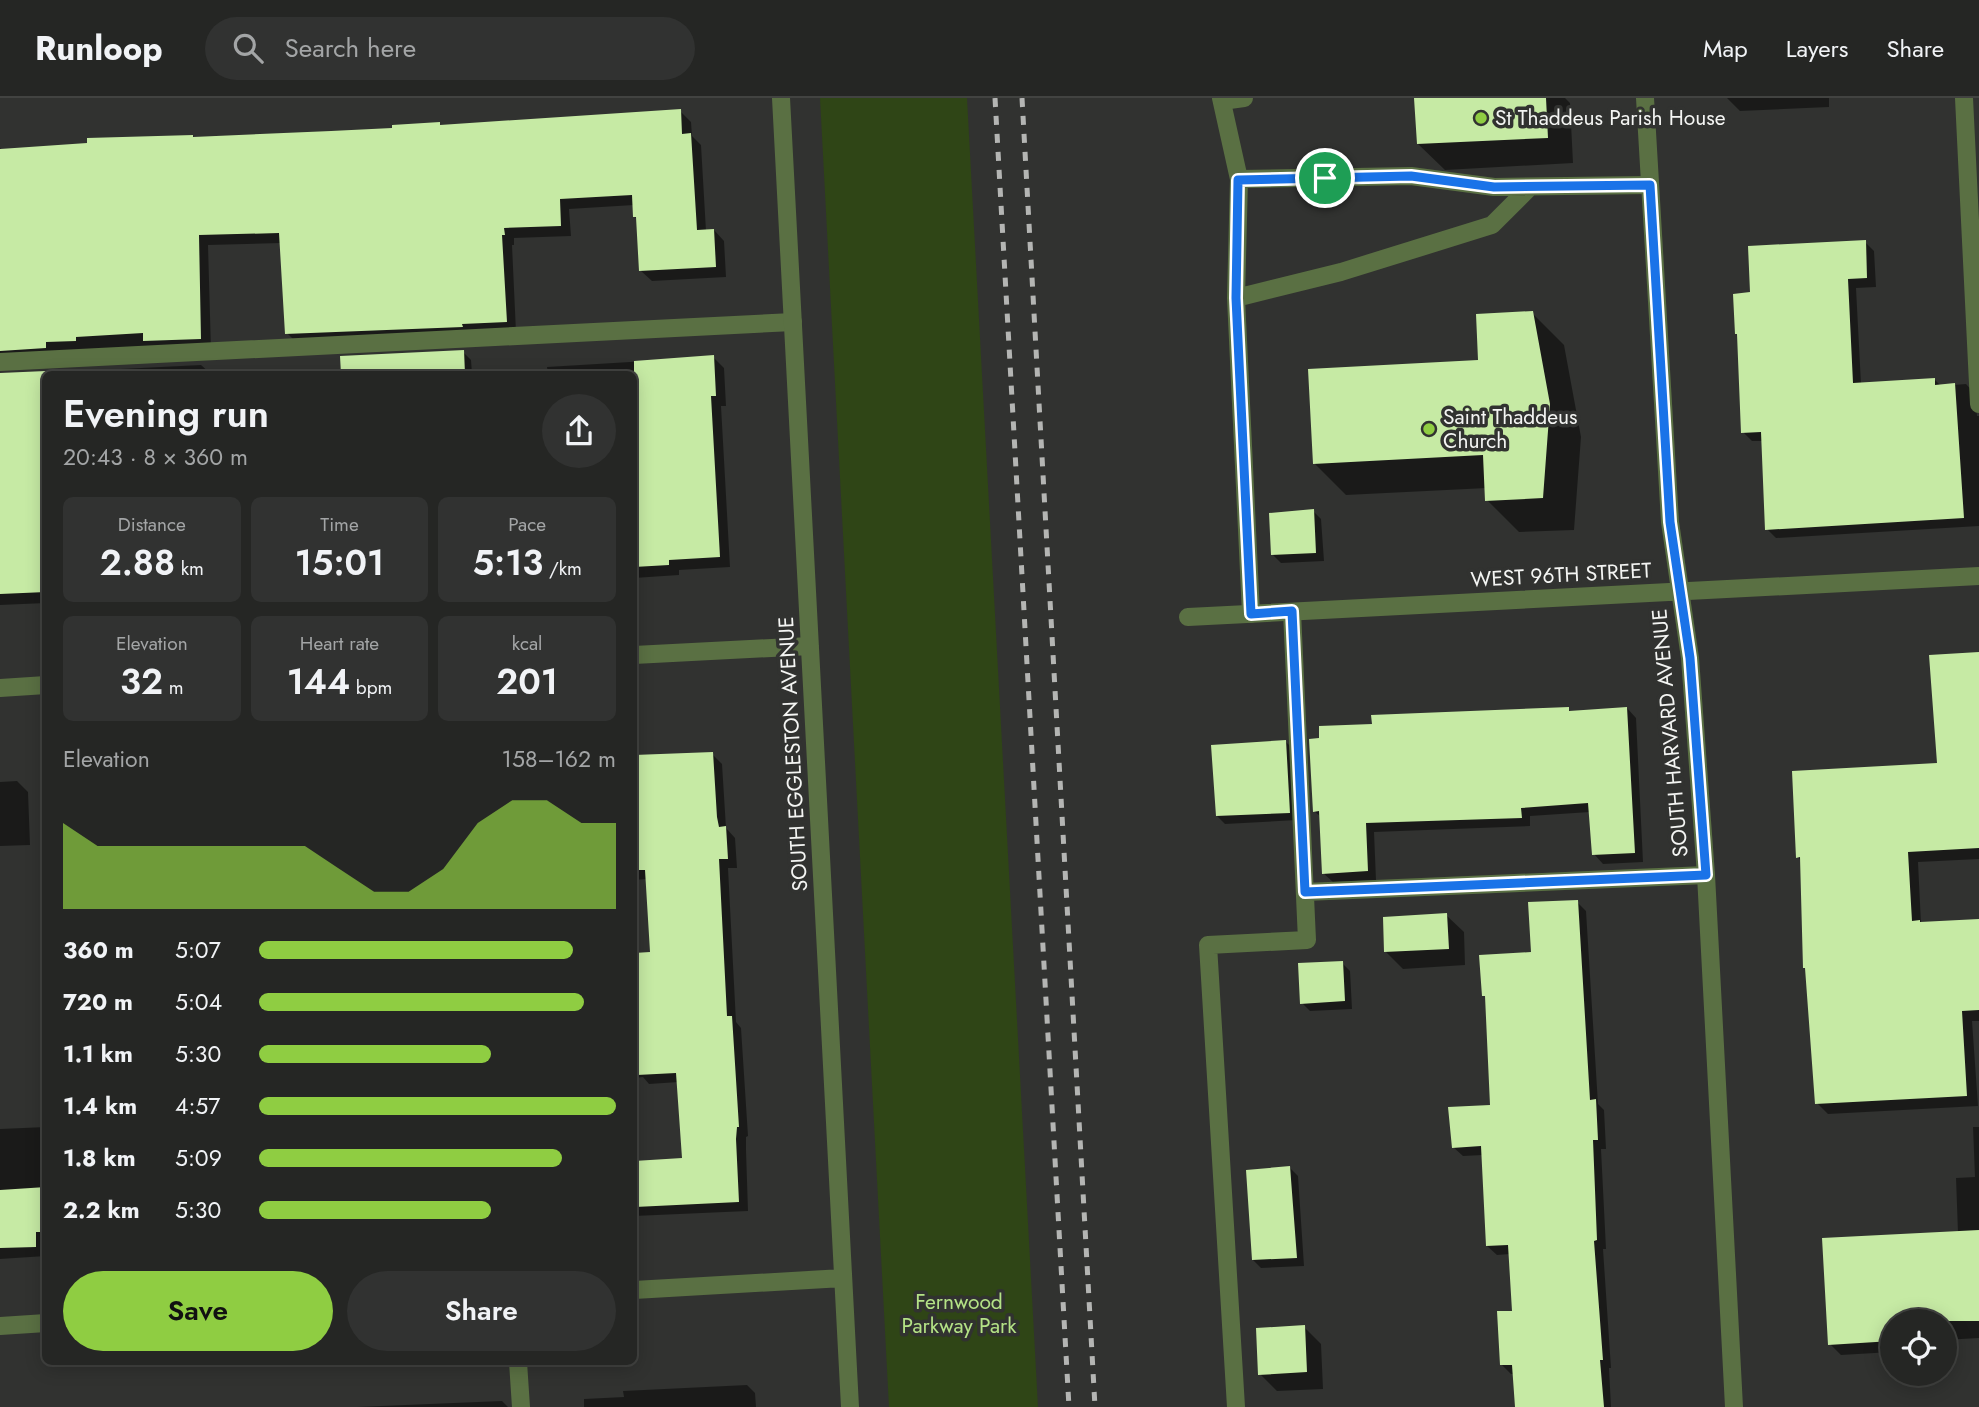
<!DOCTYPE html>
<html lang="en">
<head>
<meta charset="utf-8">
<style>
	:root { --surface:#252624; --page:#313231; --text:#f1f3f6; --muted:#a3a5a6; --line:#424341; --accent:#8fcd42 }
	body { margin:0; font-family:Jost,sans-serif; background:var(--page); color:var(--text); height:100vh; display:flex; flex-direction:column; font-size:26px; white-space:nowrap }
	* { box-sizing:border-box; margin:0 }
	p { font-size:23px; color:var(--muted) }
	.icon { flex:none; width:38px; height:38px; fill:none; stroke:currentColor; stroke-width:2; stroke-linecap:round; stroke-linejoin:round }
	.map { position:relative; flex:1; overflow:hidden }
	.details { position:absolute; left:42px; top:273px; width:595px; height:994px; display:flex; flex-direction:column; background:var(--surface); border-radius:10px; box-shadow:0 4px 18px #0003,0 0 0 2px var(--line) }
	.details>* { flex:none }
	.buttons { position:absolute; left:1880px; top:1211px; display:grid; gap:14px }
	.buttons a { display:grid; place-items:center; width:77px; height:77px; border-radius:50%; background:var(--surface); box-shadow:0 4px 18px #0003,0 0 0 2px var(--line); font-size:35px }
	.pin { position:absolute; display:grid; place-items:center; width:60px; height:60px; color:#fff; margin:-30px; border:4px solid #fff; border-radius:50%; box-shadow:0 2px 7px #0007 }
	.round { display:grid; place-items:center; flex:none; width:74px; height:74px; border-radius:37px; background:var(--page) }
	.head { display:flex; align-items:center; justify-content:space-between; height:119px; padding:0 21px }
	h1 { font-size:38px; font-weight:600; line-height:52px }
	.figures { display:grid; grid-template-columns:repeat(3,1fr); gap:10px; height:119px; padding:7px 21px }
	.figures div { display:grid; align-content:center; border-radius:10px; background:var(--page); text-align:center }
	.figures b { font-size:35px; font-weight:600 }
	.figures small { font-size:19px; font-weight:400 }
	.figures p { font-size:19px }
	.chart { height:196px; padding:14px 21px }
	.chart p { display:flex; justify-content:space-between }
	.chart svg { width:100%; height:126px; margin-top:7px; fill:var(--accent); opacity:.7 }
	.cta { display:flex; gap:14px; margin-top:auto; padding:14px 21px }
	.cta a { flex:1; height:80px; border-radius:42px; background:var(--accent); color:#111; font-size:28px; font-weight:600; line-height:80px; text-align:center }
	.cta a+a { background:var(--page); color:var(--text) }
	ul { padding:0 21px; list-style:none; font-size:23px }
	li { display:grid; grid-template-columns:112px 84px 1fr; align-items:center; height:52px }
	li i { height:18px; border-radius:9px; background:var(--accent) }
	header { display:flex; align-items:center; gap:42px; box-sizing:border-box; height:98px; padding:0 35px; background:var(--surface); border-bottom:2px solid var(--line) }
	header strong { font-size:33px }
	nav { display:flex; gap:38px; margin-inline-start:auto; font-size:24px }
	.search { width:490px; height:63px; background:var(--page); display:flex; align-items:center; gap:18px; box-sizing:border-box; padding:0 24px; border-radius:38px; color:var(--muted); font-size:26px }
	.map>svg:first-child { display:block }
	.green { fill:#2f4516 }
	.shadow { fill:#0007 }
	.building { fill:#c6eaa4 }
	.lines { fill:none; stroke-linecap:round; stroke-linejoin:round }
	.lane { stroke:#5a7043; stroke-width:18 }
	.street { stroke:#5a7043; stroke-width:18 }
	.rail { stroke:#b4b5b3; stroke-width:5; stroke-dasharray:9 9; stroke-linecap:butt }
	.route-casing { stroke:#fff; stroke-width:14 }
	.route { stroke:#1a73e8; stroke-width:9 }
	.poi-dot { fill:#8fcd42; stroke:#313230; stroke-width:2.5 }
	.labels { text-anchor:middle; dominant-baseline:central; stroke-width:7; stroke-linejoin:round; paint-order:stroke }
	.poi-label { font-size:21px; fill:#f4f5f3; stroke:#313230; text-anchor:start }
	.street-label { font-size:21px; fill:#f4f5f3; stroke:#313230 }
	.park-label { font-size:21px; fill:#b4e286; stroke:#313230 }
</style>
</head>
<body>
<header>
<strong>Runloop</strong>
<div class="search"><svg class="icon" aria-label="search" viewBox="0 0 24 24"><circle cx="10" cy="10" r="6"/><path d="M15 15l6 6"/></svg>Search here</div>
<nav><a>Map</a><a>Layers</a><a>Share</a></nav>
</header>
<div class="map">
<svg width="1979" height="1309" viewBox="0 0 1979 1309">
	<rect width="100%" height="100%" fill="#313230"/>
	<path class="green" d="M 820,0 L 967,0 L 1038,1309 L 889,1309 Z"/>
	<path class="shadow" d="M 1416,0 L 1565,0 L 1570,5 L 1573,65 L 1445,72 L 1418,46 Z
		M 1727,0 L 1829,0 L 1829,9 L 1740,13 Z
		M 680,13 L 691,24 L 692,38 L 701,47 L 706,133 L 714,132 L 724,143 L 726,179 L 652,183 L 641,173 L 638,122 L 635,119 L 634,107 L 569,111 L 571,138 L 514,140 L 514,147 L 512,147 L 516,234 L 298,246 L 287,235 L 281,145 L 208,147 L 211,252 L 0,271 L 0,50 L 2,52 L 193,38 L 195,41 L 441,29 Z
		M 1865,144 L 1874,153 L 1876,189 L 1856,190 L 1861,286 L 1934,281 L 1941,288 L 1966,286 L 1975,296 L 1977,318 L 1979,318 L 1979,428 L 1776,440 L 1767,431 L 1763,343 L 1752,343 L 1743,334 L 1752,196 Z
		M 1532,215 L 1564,247 L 1581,339 L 1574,432 L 1519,434 L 1487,402 L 1487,390 L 1346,397 L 1314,365 L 1480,264 Z
		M 463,254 L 471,262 L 472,276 L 342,276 L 342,260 Z
		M 713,259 L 724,270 L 726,308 L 721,308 L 730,469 L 679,472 L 679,477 L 634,480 L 634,276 L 548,276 L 547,269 Z
		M 201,267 L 211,276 L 46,276 L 46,505 L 0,507 L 0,277 Z
		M 1313,413 L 1321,421 L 1324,463 L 1281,465 L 1273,457 Z
		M 1979,555 L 1979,761 L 1918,764 L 1921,826 L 1979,822 L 1979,923 L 1972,923 L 1978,1008 L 1828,1016 L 1817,1005 L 1801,763 L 1798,759 L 1938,667 Z
		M 1627,610 L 1636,620 L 1643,764 L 1603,766 L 1594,756 L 1590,714 L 1530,718 L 1530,728 L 1374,734 L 1376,782 L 1333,784 L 1323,775 L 1321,719 L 1314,713 L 1568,611 L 1572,615 Z
		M 1286,644 L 1294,652 L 1297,722 L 1225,726 L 1217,718 Z
		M 712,656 L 722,666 L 726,730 L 735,740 L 737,770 L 728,770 L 736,924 L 741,930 L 748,1038 L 746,1039 L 746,1052 L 748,1113 L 634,1118 L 634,1064 L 684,1062 L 679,984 L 649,986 L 643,979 L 634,980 L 634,877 L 637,876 L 652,856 L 647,781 L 634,782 L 634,659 Z
		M 17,683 L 28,694 L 30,747 L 0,748 L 0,684 Z
		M 40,757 L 46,757 L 46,897 L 41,821 L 45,821 Z
		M 1577,804 L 1586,813 L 1598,1006 L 1604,1012 L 1606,1051 L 1601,1051 L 1606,1151 L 1603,1151 L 1611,1270 L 1609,1270 L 1611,1309 L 1516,1309 L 1514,1276 L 1511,1276 L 1502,1267 L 1514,1214 L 1510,1156 L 1497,1157 L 1487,1148 L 1483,1057 L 1463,1058 L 1453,1049 L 1492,1009 L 1487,900 L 1484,897 L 1533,855 Z
		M 1446,817 L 1464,834 L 1465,867 L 1403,871 L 1386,854 Z
		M 1342,865 L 1350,873 L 1352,911 L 1310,913 L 1302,905 Z
		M 41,959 L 46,959 L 46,1001 L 43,998 Z
		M 46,1029 L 46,1158 L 0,1161 L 0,1031 Z
		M 1973,1029 L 1979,1029 L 1979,1240 L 1944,1242 L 1944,1223 L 1892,1223 L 1892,1254 L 1841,1257 L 1830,1246 L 1958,1135 L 1956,1080 L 1975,1079 Z
		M 1290,1070 L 1298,1078 L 1304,1168 L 1261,1170 L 1253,1162 Z
		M 1304,1229 L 1321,1246 L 1323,1291 L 1277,1293 L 1260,1276 Z
		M 747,1287 L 755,1295 L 756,1309 L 584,1309 L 584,1301 L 624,1299 L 623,1293 Z
		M 502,1303 L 508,1309 L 357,1309 Z"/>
	<path class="building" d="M 1414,0 L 1546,0 L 1548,40 L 1417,46 Z
		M 681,11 L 682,36 L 691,35 L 697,132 L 714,131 L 716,169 L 639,173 L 636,119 L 633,119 L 632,97 L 560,101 L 561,128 L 504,130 L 505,137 L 502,137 L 507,224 L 462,226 L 463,229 L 285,236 L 279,135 L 199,137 L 201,241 L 143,243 L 143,235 L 76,239 L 76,243 L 46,244 L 46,250 L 0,253 L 0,51 L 87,45 L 87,40 L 193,37 L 193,39 L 331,33 L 392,30 L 392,27 L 440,24 L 440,27 Z
		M 1866,142 L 1867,180 L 1848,181 L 1853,285 L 1935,280 L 1935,287 L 1955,285 L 1964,420 L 1765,432 L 1761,334 L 1741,335 L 1737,236 L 1735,236 L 1733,196 L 1750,194 L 1748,148 Z
		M 1533,213 L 1550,306 L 1543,400 L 1485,403 L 1483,357 L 1313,366 L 1308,271 L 1478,262 L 1476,216 Z
		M 464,252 L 465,276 L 341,276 L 340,258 Z
		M 714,257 L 716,298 L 711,298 L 720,459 L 669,462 L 669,467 L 634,469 L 634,263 Z
		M 46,273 L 46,494 L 0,496 L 0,275 Z
		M 1314,411 L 1316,455 L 1271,457 L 1269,415 Z
		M 1979,554 L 1979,750 L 1908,754 L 1912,823 L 1920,822 L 1920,824 L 1979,821 L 1979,912 L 1962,913 L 1967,998 L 1815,1006 L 1805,870 L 1803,870 L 1800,759 L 1796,760 L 1792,673 L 1937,665 L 1929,557 Z
		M 1569,609 L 1569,613 L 1627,609 L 1635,755 L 1592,757 L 1588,705 L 1521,710 L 1522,720 L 1366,725 L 1368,773 L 1322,776 L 1319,713 L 1313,714 L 1309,641 L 1319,640 L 1319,628 L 1372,626 L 1371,617 Z
		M 1286,642 L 1290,715 L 1216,718 L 1211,647 Z
		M 713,654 L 717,719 L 719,729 L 726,728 L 728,761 L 719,761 L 727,918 L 732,918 L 739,1029 L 737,1029 L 736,1041 L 739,1104 L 635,1109 L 634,1063 L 682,1060 L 676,975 L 637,977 L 634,855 L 650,854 L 645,772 L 634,772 L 634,657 Z
		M 1578,802 L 1590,1002 L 1596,1001 L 1598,1042 L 1593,1042 L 1597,1142 L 1594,1143 L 1603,1262 L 1600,1262 L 1604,1309 L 1515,1309 L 1512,1267 L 1500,1267 L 1497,1213 L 1512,1213 L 1508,1147 L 1486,1148 L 1481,1048 L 1452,1050 L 1448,1009 L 1490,1007 L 1485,898 L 1482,898 L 1479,857 L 1531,854 L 1528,804 Z
		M 1447,815 L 1449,851 L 1384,854 L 1383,819 Z
		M 1343,863 L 1345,903 L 1300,906 L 1298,865 Z
		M 1290,1068 L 1297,1160 L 1252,1162 L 1246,1072 Z
		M 46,1089 L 46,1134 L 36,1134 L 36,1149 L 0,1150 L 0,1092 Z
		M 1979,1132 L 1979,1223 L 1892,1223 L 1892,1243 L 1828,1247 L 1822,1140 Z
		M 1305,1227 L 1307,1274 L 1258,1277 L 1256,1230 Z"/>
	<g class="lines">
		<path class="lane" d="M 1221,0 L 1239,81
			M 1964,0 L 1979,306
			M 1222,3 L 1244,0
			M 1236,200 L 1341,174 L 1492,127 L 1530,89
			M 0,264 L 793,224
			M 1251,516 L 1236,200 L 1239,81 L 1411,78 L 1494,89 L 1650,87
			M 1305,794 L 1706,777
			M 518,1264 L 521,1309
			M 1236,1309 L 1208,847 L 1307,842 L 1292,514"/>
		<path class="street" d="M 781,0 L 850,1309
			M 1645,0 L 1670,424 L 1690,560 L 1706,777 L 1734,1309
			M 1188,519 L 1979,478
			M 634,557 L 810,548
			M 0,590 L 46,587
			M 634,1192 L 843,1180
			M 0,1228 L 46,1225"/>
		<path class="rail" d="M 995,0 L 1069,1309
			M 1022,0 L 1095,1309"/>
	</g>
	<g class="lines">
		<defs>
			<path id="route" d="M 1411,78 L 1494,89 L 1650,87 L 1670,424 L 1690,560 L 1706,777 L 1305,794 L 1292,513 L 1251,516 L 1236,200 L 1238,82 Z"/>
		</defs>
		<use href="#route" class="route-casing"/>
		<use href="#route" class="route"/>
	</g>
	<g class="poi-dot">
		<circle cx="1481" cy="20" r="7"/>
		<circle cx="1429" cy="331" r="7"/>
	</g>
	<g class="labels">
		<g class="poi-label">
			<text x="1495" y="20">St Thaddeus Parish House</text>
			<text x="1443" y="319">Saint Thaddeus<tspan x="1443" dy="24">Church</tspan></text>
		</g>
		<g class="street-label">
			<text transform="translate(1561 477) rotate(-3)">WEST 96TH STREET</text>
			<text transform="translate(1670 635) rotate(-95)">SOUTH HARVARD AVENUE</text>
			<text transform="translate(793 656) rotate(-93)">SOUTH EGGLESTON AVENUE</text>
		</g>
		<g class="park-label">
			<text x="959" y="1204">Fernwood<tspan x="959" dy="24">Parkway Park</tspan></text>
		</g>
	</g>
</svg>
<div class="buttons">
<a><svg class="icon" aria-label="locate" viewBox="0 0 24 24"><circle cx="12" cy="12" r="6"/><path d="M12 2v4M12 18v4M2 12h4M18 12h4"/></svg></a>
</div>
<div class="pin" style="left:1325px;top:80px;background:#1e9e55"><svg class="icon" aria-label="arrive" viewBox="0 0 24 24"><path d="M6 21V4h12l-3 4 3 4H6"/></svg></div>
<section class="details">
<div class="head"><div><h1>Evening run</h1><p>20:43 · 8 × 360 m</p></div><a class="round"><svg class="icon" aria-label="share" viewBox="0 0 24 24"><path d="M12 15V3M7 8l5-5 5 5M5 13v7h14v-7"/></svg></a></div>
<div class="figures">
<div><p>Distance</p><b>2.88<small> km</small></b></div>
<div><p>Time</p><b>15:01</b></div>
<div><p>Pace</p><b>5:13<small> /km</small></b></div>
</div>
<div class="figures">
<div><p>Elevation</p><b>32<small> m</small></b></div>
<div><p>Heart rate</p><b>144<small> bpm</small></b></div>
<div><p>kcal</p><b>201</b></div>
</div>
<div class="chart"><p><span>Elevation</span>158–162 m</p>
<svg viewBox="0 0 160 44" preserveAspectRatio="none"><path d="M0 44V14L10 22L20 22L30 22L40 22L50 22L60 22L70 22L80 30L90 38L100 38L110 30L120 14L130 6L140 6L150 14L160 14V44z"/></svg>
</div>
<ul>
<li><b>360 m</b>5:07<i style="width:88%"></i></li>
<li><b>720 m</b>5:04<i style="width:91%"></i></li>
<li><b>1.1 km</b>5:30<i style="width:65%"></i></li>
<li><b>1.4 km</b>4:57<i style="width:100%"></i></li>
<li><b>1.8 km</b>5:09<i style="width:85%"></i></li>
<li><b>2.2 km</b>5:30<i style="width:65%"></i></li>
</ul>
<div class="cta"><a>Save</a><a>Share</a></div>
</section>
</div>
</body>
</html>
